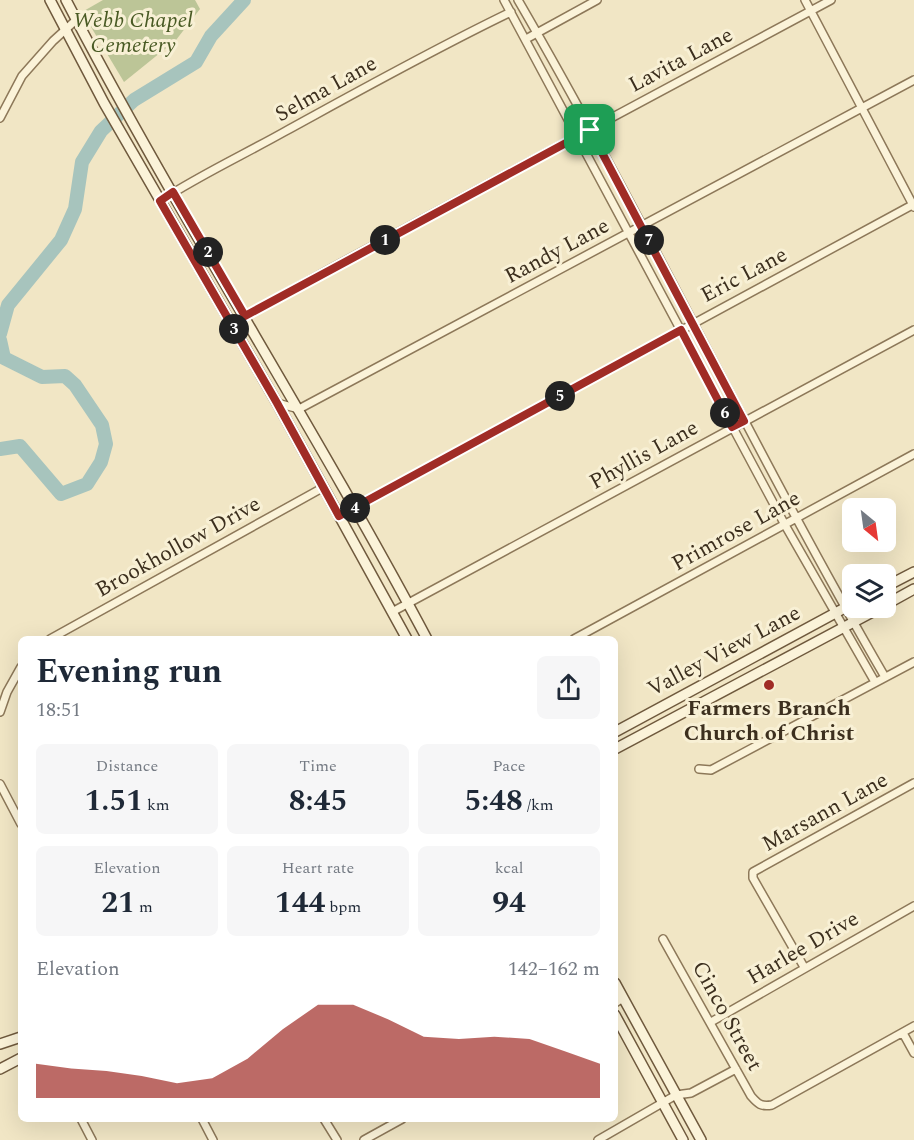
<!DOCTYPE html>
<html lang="en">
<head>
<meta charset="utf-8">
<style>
	:root { --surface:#fff; --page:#f6f6f7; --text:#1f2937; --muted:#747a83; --accent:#a02c26 }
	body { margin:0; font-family:Spectral,serif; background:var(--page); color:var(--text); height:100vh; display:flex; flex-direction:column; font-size:22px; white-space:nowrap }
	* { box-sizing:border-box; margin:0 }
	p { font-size:20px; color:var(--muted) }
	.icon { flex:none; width:33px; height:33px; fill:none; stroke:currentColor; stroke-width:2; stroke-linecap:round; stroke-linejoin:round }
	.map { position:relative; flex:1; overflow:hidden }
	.details { position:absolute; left:18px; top:636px; width:600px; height:486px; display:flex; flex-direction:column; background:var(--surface); border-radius:9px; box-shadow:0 6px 24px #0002 }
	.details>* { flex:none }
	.needle { width:39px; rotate:151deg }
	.buttons { position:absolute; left:842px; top:498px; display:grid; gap:12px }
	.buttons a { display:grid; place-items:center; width:54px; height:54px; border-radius:9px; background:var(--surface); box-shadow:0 6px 24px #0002; font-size:30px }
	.pin { position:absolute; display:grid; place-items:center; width:51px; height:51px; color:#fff; margin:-26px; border-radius:12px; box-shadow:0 3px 9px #0006 }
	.km { position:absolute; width:30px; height:30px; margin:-15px; border-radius:50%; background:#222; color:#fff; font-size:16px; line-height:30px; text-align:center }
	.round { display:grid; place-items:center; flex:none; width:63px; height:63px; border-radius:9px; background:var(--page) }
	.summary { display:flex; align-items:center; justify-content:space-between; height:102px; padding:0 18px }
	h1 { font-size:33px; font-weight:700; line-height:45px }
	.stats { display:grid; grid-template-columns:repeat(3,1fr); gap:9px; height:102px; padding:6px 18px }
	.stats div { display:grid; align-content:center; border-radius:9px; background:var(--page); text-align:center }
	.stats b { font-size:30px; font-weight:700 }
	.stats small { font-size:16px; font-weight:400 }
	.stats p { font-size:16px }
	.chart { height:168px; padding:12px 18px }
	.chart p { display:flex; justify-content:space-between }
	.chart svg { width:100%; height:108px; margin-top:6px; fill:var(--accent); opacity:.7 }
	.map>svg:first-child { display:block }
	.cemetery { fill:#bcc597 }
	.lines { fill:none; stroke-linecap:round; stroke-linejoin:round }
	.river { stroke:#a7c4bd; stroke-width:14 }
	.minor-casing { stroke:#8d7859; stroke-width:10 }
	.secondary-casing { stroke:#6f593d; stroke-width:12 }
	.minor { stroke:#fbf3d9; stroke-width:7 }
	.secondary { stroke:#fbf3d9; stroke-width:9 }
	.route-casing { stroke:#fff; stroke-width:12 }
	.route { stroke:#a02c26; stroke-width:8 }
	.poi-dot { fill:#a02c26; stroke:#f8f0d5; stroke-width:2 }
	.labels { text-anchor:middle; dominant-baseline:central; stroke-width:6; stroke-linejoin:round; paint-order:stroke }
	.park-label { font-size:22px; font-style:italic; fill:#495a24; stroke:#f8f0d5 }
	.street-label { font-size:22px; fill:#3c2f1e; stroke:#f8f0d5 }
	.poi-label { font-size:22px; font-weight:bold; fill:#3c2f1e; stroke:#f8f0d5 }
</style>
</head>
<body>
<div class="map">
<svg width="914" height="1140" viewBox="0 0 914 1140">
	<rect width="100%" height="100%" fill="#f1e6c5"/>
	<path class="cemetery" d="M 103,0 L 195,0 L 200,9 L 176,40 L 124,82 L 82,12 Z"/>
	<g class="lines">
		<path class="river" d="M 0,334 L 8,305 L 61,240 L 75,209 L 82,162 L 101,131 L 134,100 L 196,62 L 211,36 L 244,0
			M 0,340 L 4,358 L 42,377 L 65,376 L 75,385 L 102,425 L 106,444 L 101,462 L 87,484 L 61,494 L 20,446 L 0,449"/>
		<defs>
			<path id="minor" d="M 504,0 L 785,525 L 875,682
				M 518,0 C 647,222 756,455 885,677
				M 805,0 L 914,207
				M 526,39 L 597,0
				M 0,118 L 22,76 L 53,41 L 76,20
				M 160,201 C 200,175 243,155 284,132 C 359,91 434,49 511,12
				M 231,324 L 326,271 L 831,0
				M 277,403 L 299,409 L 914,80
				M 339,516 L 914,204
				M 392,612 L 914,330
				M 50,639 L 324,487
				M 574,639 L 914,454
				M 0,712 L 7,692 L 21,667
				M 699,769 L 711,770 L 914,662
				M 0,784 L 21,824
				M 663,939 L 751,1096 C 758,1104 761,1107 772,1105 L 914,1026
				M 804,967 L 753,878 L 753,872 L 914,783
				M 615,1003 L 623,998
				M 711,1022 L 914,906
				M 903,1033 L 914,1053
				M 81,1119 L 92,1140
				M 202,1119 L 213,1140
				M 324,1119 L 337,1140
				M 364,1140 L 402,1119
				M 598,1140 L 676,1095 L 691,1093 L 736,1069"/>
			<path id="secondary" d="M 50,0 L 104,103 L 277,403 L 407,639
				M 66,0 C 179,217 312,423 427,639
				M 885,587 L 914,572
				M 885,605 L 914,589
				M 615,732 L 852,604
				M 615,749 L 880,608
				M 615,983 L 701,1140
				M 615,1015 L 683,1140
				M 0,1044 L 21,1037
				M 0,1069 L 21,1058"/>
		</defs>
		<use href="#minor" class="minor-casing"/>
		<use href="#secondary" class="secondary-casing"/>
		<use href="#minor" class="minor"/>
		<use href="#secondary" class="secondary"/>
	</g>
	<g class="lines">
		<defs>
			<path id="route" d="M 590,130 L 744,421 L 732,427 L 681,330 L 339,516 L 277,403 L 160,201 L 173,192 L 245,316 Z"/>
		</defs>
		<use href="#route" class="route-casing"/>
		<use href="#route" class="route"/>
	</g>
	<circle class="poi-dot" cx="769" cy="685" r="6"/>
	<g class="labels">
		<g class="park-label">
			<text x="133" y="20">Webb Chapel<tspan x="133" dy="25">Cemetery</tspan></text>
		</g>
		<g class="street-label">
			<text transform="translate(681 60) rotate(-28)">Lavita Lane</text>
			<text transform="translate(326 89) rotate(-29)">Selma Lane</text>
			<text transform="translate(557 251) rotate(-28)">Randy Lane</text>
			<text transform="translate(744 275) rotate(-28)">Eric Lane</text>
			<text transform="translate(644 455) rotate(-29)">Phyllis Lane</text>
			<text transform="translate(736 531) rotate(-29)">Primrose Lane</text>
			<text transform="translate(178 547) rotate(-29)">Brookhollow Drive</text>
			<text transform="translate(724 651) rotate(-28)">Valley View Lane</text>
			<text transform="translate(825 812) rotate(-29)">Marsann Lane</text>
			<text transform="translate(803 948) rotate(-30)">Harlee Drive</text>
			<text transform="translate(727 1016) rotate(61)">Cinco Street</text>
		</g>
		<g class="poi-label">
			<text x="769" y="708">Farmers Branch<tspan x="769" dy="25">Church of Christ</tspan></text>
		</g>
	</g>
</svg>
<div class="buttons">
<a><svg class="needle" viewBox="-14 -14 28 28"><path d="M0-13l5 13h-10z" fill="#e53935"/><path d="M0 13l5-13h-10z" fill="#747a83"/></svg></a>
<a><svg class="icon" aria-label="layers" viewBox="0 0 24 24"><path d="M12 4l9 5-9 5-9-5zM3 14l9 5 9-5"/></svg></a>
</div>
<div class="pin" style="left:590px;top:130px;background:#1e9e55"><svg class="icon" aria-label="arrive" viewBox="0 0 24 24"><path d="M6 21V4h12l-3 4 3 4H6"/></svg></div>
<b class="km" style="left:385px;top:240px">1</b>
<b class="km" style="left:208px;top:252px">2</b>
<b class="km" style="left:234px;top:329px">3</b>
<b class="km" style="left:355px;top:508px">4</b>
<b class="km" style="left:560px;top:396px">5</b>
<b class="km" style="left:725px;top:413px">6</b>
<b class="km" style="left:649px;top:240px">7</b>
<section class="details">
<div class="summary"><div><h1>Evening run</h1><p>18:51</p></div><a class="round"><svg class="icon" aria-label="share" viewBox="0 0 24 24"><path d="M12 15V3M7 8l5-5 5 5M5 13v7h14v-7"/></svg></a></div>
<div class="stats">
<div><p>Distance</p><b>1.51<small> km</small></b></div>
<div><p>Time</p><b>8:45</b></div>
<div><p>Pace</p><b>5:48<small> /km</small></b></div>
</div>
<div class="stats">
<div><p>Elevation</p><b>21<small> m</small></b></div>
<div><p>Heart rate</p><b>144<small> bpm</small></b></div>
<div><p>kcal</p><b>94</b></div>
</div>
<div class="chart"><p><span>Elevation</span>142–162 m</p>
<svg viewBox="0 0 160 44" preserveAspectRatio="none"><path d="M0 44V30L10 32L20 33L30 35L40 38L50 36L60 28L70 16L80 6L90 6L100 12L110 19L120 20L130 19L140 20L150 25L160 30V44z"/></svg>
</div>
</section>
</div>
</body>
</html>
